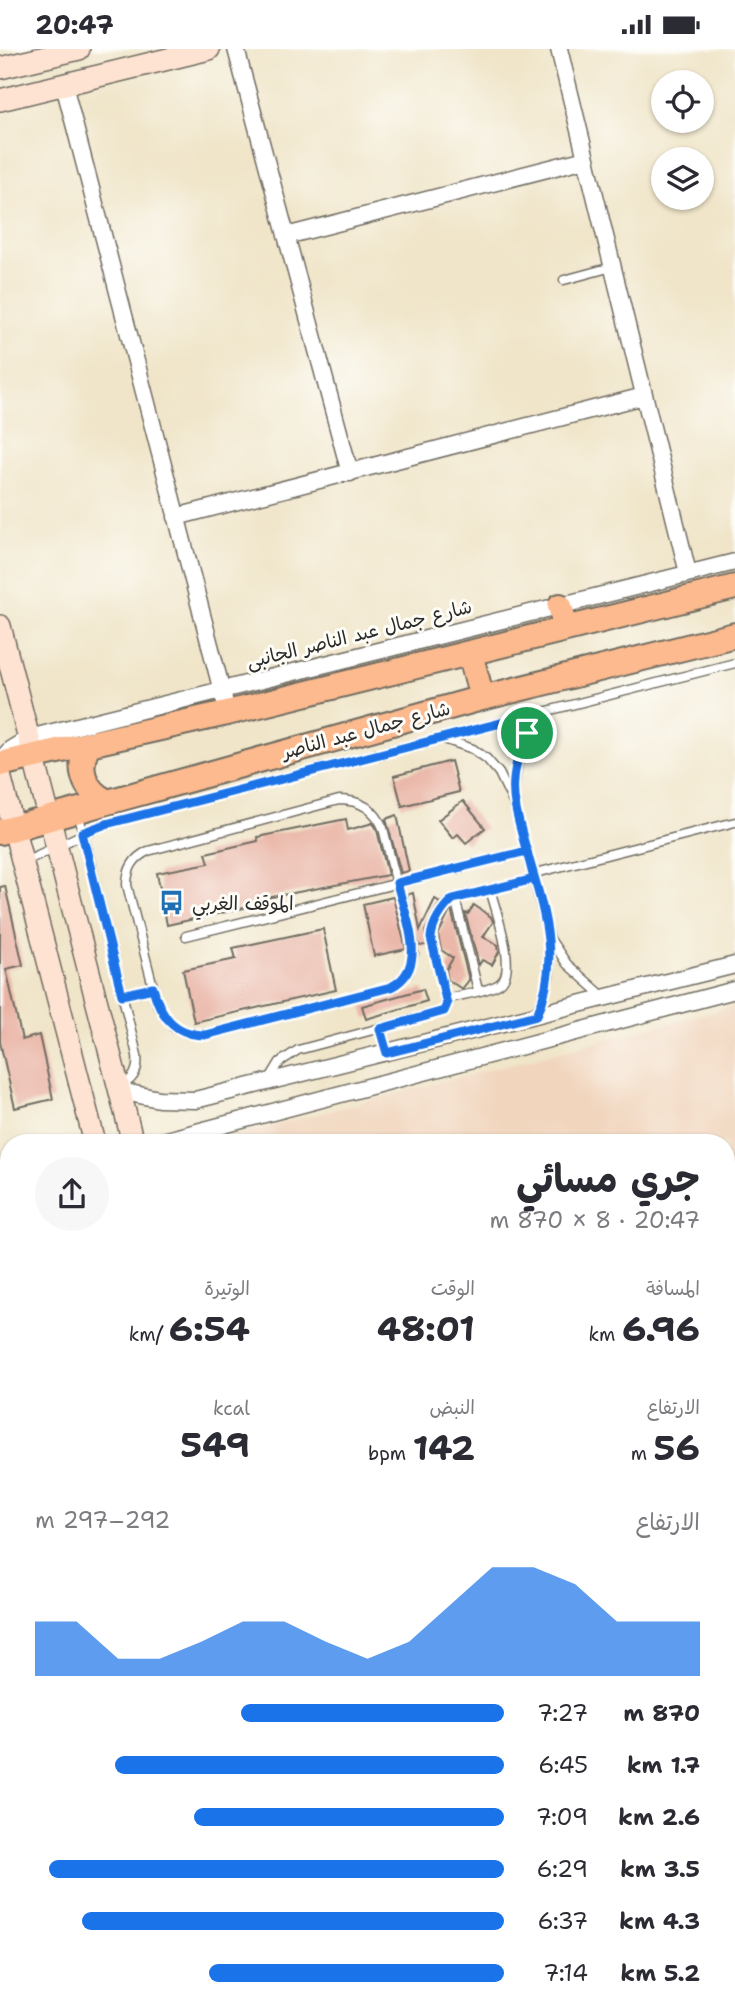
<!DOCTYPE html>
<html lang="ar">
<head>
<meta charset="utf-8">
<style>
	:root { --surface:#fff; --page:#f7f7f7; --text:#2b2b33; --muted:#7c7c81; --accent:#1a73e8 }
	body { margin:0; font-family:"Shantell Sans","Playpen Sans Arabic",sans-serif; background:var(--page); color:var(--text); direction:rtl; height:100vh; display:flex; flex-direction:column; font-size:26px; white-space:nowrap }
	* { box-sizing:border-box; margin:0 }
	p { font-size:23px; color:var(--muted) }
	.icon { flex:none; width:38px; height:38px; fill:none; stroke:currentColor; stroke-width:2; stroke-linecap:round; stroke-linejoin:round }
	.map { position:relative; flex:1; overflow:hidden; direction:ltr }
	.panel { position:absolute; left:0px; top:1085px; width:735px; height:882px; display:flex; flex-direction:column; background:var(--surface); border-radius:28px 28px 0 0; box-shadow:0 2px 5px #0004; direction:rtl }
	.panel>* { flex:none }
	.controls { position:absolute; left:651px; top:21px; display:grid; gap:14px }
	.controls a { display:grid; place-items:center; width:63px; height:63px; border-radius:50%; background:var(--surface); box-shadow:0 2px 5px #0004; font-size:35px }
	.pin { position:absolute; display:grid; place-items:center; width:60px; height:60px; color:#fff; margin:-30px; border:4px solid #fff; border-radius:50%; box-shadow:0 2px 7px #0007 }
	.round { display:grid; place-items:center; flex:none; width:74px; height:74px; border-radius:37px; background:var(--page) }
	.headline { display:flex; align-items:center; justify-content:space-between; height:119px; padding:0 35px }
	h1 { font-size:38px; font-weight:700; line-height:52px }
	.stats { display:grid; grid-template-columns:repeat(3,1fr); gap:10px; height:119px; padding:7px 35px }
	.stats div { display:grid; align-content:center }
	.stats b { font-size:35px; font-weight:700 }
	.stats small { font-size:19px; font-weight:400 }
	.stats p { font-size:19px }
	.chart { height:196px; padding:14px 35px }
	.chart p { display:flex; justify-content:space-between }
	.chart svg { width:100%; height:126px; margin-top:7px; fill:var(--accent); opacity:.7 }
	ul { padding:0 35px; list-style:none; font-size:23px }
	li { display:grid; grid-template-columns:112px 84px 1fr; align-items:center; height:52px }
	li i { height:18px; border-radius:9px; background:var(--accent) }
	.status { display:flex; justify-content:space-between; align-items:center; height:49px; padding:0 35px; background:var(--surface); direction:ltr }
	.status svg { height:19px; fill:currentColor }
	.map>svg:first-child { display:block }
	.built { fill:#f1d5bd }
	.green { fill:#9ccc7b; stroke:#647c53; stroke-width:2 }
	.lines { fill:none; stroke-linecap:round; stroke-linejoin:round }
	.stream { stroke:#79afe8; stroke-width:4.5 }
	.building { fill:#e9b3a4 }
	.lane-casing { stroke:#706c62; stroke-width:11 }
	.street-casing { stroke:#706c62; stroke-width:19 }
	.secondary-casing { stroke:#706c62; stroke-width:24 }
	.primary-casing { stroke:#706c62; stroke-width:28 }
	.lane { stroke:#fff; stroke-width:8 }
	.street { stroke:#fff; stroke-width:16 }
	.secondary { stroke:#fee3d2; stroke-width:21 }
	.primary { stroke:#fcba8e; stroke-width:24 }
	.route-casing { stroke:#fff; stroke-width:14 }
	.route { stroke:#1a73e8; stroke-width:9 }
	.labels { text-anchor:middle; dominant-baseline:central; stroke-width:6; stroke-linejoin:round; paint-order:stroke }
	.street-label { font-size:19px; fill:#2b2b2b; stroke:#fdfcf7 }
	.poi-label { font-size:19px; fill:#2b2b2b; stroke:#fdfcf7; text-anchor:start }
</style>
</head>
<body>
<div class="status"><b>20:47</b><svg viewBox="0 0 49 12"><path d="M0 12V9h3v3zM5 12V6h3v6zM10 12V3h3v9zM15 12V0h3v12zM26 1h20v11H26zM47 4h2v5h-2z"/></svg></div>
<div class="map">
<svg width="735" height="1967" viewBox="0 0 735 1967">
	<rect width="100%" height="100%" fill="#fdfcf7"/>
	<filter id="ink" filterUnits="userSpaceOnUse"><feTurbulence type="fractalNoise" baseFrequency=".0143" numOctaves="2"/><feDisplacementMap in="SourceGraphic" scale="14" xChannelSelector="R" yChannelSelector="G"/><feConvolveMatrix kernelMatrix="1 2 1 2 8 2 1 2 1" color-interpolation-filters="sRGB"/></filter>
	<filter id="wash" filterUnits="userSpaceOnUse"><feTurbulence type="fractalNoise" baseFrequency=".00686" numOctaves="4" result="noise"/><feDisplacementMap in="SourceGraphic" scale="28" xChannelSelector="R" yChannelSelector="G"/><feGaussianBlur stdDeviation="1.57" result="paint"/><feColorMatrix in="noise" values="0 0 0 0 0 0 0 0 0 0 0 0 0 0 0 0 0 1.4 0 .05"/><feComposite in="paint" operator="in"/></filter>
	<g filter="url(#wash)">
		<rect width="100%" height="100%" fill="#f0e5c9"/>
		<path class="built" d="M 735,957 L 735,1967 L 389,1967 L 386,1958 L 726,1958 L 726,1094 L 205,1094 Z"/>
		<path class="green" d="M 726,1603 L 735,1603 L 735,1639 L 726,1640 Z
			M 735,1656 L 735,1686 L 726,1686 L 726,1657 Z"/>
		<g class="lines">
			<path class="stream" d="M 0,1541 L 9,1541
				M 233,1958 L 235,1967"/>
		</g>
		<g id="blocks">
			<path class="building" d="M 451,712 L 459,743 L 402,757 L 394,727 Z
				M 463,752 L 485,779 L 466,794 L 458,785 L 453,789 L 438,771 Z
				M 397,766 L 409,822 L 401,824 L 386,770 Z
				M 346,770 L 348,781 L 373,774 L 377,781 L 388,826 L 261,850 L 262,855 L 167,876 L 157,824 L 209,814 L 206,804 L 258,792 L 257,788 Z
				M 5,837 L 23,916 L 6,920 L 22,991 L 39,986 L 53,1050 L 15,1059 L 0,993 L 0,838 Z
				M 413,844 L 420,881 L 435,850 L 440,853 L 425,882 L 427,896 L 419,897 L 406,846 Z
				M 393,848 L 406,900 L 374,907 L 363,855 Z
				M 474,856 L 491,868 L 493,873 L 483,888 L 498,896 L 499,903 L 492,916 L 482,911 L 479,916 L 465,864 L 468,865 Z
				M 451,860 L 469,931 L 462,940 L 448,931 L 446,921 L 453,909 L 441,901 L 438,886 Z
				M 323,880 L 336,941 L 194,973 L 183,921 L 236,910 L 233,899 Z
				M 423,940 L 427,952 L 366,970 L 362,957 Z"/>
		</g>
	</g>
	<g filter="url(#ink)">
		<use href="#blocks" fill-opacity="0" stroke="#706c62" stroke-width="2"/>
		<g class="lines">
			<defs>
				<path id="lane" d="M 564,231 L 612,218
					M 444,690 L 473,700 L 487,710 L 499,724 L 514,755 L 549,887 L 549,927 L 538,963
					M 514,749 C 514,716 523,691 540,664
					M 339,751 C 360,751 375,760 383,779 L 414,904 L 408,924 L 392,938 L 205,986 L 188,984 L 173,977 L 158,957 L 127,836 C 127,820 133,809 148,802 Z
					M 78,763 L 137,1006 C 139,1023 133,1031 119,1038
					M 23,813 L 105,775 L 735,614
					M 532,825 L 735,773
					M 455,849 L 478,941
					M 186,887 L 527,802
					M 550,890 L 567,915 L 603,947
					M 122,946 L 153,939
					M 445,950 C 459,946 487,943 499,935 C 519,923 495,860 490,840
					M 380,980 L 387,1004
					M 269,1031 L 280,1013 L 298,1001 L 444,962 L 447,955 L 431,885 L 446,856 L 455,849 L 534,830
					M 726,1557 L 735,1557
					M 726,1577 L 735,1577
					M 726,1715 L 735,1714
					M 726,1772 L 735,1771"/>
				<path id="street" d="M 236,0 L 350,424
					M 559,0 L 688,524
					M 64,36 L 224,650
					M 286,187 L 586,110
					M 176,468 L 644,347
					M 0,712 L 11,700 L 29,689 L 735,513
					M 120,1042 L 159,1050 L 195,1051 L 735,916
					M 155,1094 L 735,941"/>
				<path id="secondary" d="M 0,19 L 79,0
					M 0,51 L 209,0
					M 0,577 L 133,1094
					M 0,726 L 95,1094
					M 317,1958 L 319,1967
					M 352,1958 L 354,1967"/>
				<path id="primary" d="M 560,557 L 566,580
					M 470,604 L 482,649
					M 89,695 C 76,717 83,741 106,752
					M 0,715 L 227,664 L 735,538
					M 0,783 L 482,649 L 735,586"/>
			</defs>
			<use href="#lane" class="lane-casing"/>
			<use href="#street" class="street-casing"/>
			<use href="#secondary" class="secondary-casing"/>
			<use href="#primary" class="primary-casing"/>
			<use href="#lane" class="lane"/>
			<use href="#street" class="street"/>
			<use href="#secondary" class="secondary"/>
			<use href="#primary" class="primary"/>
		</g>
	</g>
	<g class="lines" filter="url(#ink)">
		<defs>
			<path id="route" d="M 527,684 L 540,664 L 106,775 L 82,784 L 122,946 L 153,939 C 160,966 174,986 205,986 L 391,938 C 430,919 405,867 397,834 L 527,802 L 534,830 L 453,850 C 442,859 432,875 431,889 L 447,955 L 444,962 L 380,980 L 387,1004 L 537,966 C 564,905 539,849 523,789 C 518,769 512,751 514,731 C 515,714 521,699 527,684"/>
		</defs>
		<use href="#route" class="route-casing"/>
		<use href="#route" class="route"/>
	</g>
	<defs>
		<symbol id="bus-bare" viewBox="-9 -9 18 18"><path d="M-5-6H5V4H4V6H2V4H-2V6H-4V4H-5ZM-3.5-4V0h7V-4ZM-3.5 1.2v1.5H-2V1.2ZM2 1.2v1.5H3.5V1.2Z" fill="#1f6fb2" stroke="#fdfcf7" stroke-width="2.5" paint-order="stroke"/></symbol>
	</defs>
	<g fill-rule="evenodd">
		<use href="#bus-bare" x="154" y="836" width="35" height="35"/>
	</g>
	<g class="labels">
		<g class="street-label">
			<text transform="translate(359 585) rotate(-14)">شارع جمال عبد الناصر الجانبى</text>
			<text transform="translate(366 681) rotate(-15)">شارع جمال عبد الناصر</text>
		</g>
		<g class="poi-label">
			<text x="192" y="854">الموقف الغربي</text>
		</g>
	</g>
</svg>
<div class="controls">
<a><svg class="icon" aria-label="locate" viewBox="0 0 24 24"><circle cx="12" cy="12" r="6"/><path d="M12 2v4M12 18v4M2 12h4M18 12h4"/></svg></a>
<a><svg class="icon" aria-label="layers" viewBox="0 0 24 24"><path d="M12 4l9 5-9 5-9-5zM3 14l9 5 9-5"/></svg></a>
</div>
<div class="pin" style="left:527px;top:684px;background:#1e9e55"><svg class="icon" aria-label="arrive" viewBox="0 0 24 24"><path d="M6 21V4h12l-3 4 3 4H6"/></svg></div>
<section class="panel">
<div class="headline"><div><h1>جري مسائي</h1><p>20:47 · 8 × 870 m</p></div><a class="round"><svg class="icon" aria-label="share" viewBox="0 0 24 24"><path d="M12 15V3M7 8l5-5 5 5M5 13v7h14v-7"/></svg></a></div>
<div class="stats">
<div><p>المسافة</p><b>6.96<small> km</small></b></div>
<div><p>الوقت</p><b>48:01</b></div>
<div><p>الوتيرة</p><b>6:54<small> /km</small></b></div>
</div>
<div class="stats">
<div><p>الارتفاع</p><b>56<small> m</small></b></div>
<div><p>النبض</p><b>142<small> bpm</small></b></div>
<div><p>kcal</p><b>549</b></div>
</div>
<div class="chart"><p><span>الارتفاع</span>292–297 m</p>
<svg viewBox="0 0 160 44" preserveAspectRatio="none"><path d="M0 44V25L10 25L20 38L30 38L40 32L50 25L60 25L70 32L80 38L90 32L100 19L110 6L120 6L130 12L140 25L150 25L160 25V44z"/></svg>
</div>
<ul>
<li><b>870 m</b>7:27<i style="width:56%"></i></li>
<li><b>1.7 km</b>6:45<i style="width:83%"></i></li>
<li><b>2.6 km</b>7:09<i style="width:66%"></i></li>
<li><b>3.5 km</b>6:29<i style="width:97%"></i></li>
<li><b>4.3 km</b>6:37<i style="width:90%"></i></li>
<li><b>5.2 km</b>7:14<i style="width:63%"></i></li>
</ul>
</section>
</div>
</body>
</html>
